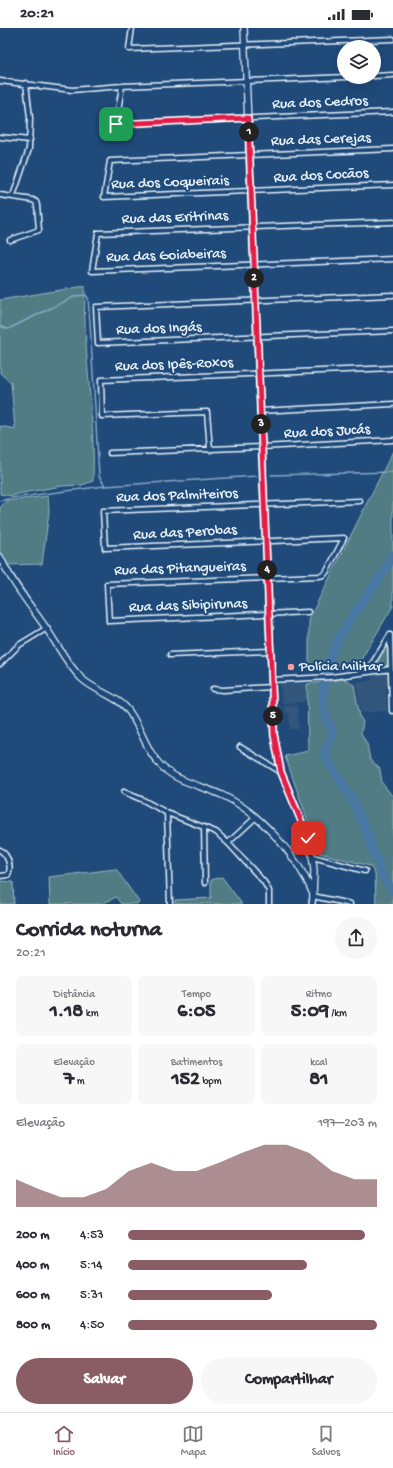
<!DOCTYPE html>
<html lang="pt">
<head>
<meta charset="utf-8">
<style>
	:root { --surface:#fff; --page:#f7f7f7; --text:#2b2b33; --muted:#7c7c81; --line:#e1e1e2; --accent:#8a5d65 }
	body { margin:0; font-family:"Gochi Hand",sans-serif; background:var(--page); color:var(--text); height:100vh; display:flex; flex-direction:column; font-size:15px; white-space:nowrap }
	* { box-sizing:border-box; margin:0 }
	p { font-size:13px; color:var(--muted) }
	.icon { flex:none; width:22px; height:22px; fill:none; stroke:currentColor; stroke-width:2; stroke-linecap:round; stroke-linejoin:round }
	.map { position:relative; height:876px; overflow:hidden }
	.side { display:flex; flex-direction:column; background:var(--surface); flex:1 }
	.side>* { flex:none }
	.buttons { position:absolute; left:337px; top:12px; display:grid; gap:8px }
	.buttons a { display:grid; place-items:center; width:44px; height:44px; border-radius:50%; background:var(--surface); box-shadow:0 4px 16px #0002; font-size:20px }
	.pin { position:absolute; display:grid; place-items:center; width:34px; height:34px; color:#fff; margin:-17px; border-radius:8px; box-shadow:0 2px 6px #0006 }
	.km { position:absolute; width:20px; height:20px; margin:-10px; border-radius:50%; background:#222; color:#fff; font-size:11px; line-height:20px; text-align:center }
	.round { display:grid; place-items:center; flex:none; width:42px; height:42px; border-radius:21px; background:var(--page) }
	.overview { display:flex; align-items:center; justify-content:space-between; height:68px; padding:0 16px }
	h1 { font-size:22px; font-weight:700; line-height:30px }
	.stats { display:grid; grid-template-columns:repeat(3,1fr); gap:6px; height:68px; padding:4px 16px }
	.stats div { display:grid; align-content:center; border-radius:8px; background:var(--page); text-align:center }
	.stats b { font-size:20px; font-weight:700 }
	.stats small { font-size:11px; font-weight:400 }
	.stats p { font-size:11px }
	.chart { height:112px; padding:8px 16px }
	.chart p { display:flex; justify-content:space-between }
	.chart svg { width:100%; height:72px; margin-top:4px; fill:var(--accent); opacity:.7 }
	.primary-button { display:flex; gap:8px; margin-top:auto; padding:8px 16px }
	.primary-button a { flex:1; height:46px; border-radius:24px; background:var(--accent); color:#fff; font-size:16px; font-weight:700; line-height:46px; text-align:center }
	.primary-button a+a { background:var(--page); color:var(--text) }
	ul { padding:0 16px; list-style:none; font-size:13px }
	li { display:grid; grid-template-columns:64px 48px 1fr; align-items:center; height:30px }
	li i { height:10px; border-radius:5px; background:var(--accent) }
	.status { display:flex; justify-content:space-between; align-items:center; height:28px; padding:0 20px; background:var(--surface); direction:ltr }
	.status svg { height:11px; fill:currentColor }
	.menu { display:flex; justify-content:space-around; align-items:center; height:56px; border-top:1px solid var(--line); background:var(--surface); font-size:11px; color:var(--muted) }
	.menu a { display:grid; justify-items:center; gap:2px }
	.menu .selected { color:var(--accent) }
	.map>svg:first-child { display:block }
	.built { fill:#33567c }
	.green { fill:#517c84; stroke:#9cb6be }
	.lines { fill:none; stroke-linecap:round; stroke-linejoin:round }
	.stream { stroke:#88a8c6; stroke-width:1.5 }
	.river { stroke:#4878a4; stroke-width:9 }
	.minor-casing { stroke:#e8f1f8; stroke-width:7 }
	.tertiary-casing { stroke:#e8f1f8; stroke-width:8 }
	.secondary-casing { stroke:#e8f1f8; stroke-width:8 }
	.minor { stroke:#1f4a7a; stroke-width:4 }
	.tertiary { stroke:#1f4a7a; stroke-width:5 }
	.secondary { stroke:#1f4a7a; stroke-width:5.5 }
	.route-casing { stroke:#fff; stroke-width:8 }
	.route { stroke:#e11d48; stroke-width:5 }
	.poi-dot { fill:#ff9aa2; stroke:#1f4a7a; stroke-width:1.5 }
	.labels { text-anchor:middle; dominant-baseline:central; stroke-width:4; stroke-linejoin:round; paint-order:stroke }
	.street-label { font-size:15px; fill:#e8f1f8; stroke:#1f4a7a }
	.poi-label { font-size:15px; fill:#e8f1f8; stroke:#1f4a7a; text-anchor:start }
</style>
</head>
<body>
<div class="status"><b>20:21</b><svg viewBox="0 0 49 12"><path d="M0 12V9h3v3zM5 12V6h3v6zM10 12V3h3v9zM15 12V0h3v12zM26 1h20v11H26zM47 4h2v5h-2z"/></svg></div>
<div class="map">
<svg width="393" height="876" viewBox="0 0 393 876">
	<rect width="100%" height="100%" fill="#1f4a7a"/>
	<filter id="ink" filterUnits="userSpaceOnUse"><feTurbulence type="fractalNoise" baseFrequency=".025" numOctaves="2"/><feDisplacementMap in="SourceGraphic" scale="8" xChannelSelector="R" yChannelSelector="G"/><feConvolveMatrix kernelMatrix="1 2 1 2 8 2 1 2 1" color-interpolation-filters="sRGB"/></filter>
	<g filter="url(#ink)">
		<path class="built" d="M 385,643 L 389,645 L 390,657 L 386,657 L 387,683 L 361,685 L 356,654 L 372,652 L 372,646 Z
			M 305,653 L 307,674 L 282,675 L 280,654 Z
			M 297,677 L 299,701 L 290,701 L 289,685 L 285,685 L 284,678 Z"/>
		<path class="green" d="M 85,258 C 82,323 96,388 93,453 L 82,457 L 62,458 L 22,465 L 12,468 L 0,466 L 0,398 L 15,401 L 11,355 L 0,345 L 0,272 Z
			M 393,423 L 393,578 L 356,640 L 309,643 L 309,591 Z
			M 48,468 L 49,484 L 42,536 L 7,537 L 0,523 L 0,480 L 6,473 Z
			M 387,615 L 389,615 L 390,637 L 373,640 Z
			M 343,651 L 349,653 L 354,657 L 360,689 L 363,694 L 361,705 L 367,716 L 370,732 L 380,741 L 382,755 L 393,769 L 393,876 L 376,876 L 375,846 L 370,838 L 319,825 L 285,728 L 308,723 L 307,656 Z
			M 116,841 L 139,874 L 137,876 L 121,876 L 116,869 L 102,876 L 50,876 L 49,849 Z
			M 222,849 L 242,876 L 175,876 L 175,872 L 211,870 L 211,852 Z
			M 0,853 L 13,854 L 14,876 L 0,876 Z"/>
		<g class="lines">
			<path class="stream" d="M 0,298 L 8,301 L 76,268 L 86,267 L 88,270 L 90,295 L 99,448 L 105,458
				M 271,447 L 393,444
				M 0,473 L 12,470 L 105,458 L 257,448"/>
			<path class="river" d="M 393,527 C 387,541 377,553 368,566 C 353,587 336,610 329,635 C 324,651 321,671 325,687 C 326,693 332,698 332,704 C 332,712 325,719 324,727 L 351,769 L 362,792 L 383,849 L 393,863"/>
			<defs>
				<path id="minor" d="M 132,0 L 129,21 L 393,11
					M 374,48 L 393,47
					M 0,53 L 72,62 L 122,58 L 347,49
					M 122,58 L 116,96 L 393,84
					M 0,109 L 30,112
					M 393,121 L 110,133 L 104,169 L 393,157
					M 0,167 L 33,172 L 36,174 L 37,177 L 39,202 L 10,212
					M 13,168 L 29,121 L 30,90 L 26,55
					M 393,194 L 98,205 L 92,243 L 393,231
					M 393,267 L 96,279 L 98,315 L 393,303
					M 260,383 L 393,376
					M 210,422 L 207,384 L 102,388 L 101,352 L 393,340
					M 110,425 L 262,419 L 393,412
					M 308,584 L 109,593 L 107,556 L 319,548 L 324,547 L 327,543 L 344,510 L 105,520 L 103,483 L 360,473
					M 390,607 L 392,683
					M 170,627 L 270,623
					M 0,636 L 19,617 L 47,600
					M 367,644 L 390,607
					M 271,652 L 331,649 L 391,641
					M 213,661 L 223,662 L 271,659
					M 240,719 L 281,744
					M 124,764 L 143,772 L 167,785 L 216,804 L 228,815 L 264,854 L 269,863 L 269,876
					M 167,785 L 170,876
					M 204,799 L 205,855
					M 228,815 L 256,789
					M 0,822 C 8,827 12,839 8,847 L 0,848
					M 313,829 L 365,843
					M 313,868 L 350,876"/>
				<path id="tertiary" d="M 312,876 L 313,868"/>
				<path id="secondary" d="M 244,0 L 274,707 L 281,744 L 304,799 L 311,820 L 314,842 L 313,868
					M 0,529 C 12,555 30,577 46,600 C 58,617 66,635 81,650 C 94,663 118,668 128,682 C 143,702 146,727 167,743 C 182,755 205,759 222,767 C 259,784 298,828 313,866"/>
			</defs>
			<use href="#minor" class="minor-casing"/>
			<use href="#tertiary" class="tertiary-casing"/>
			<use href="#secondary" class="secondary-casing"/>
			<use href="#minor" class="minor"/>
			<use href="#tertiary" class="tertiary"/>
			<use href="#secondary" class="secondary"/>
		</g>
	</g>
	<g class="lines" filter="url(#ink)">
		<defs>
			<path id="route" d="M 116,96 L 248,90 L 274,707 L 281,744 L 308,810"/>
		</defs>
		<use href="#route" class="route-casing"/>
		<use href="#route" class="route"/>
	</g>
	<circle class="poi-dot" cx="291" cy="639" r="4"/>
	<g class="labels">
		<g class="street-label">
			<text transform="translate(320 75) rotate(-2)">Rua dos Cedros</text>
			<text transform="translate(321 112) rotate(-2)">Rua das Cerejas</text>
			<text transform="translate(321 148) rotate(-3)">Rua dos Cocãos</text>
			<text transform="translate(170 155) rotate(-2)">Rua dos Coqueirais</text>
			<text transform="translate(175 190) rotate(-2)">Rua das Eritrinas</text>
			<text transform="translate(166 228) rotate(-2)">Rua das Goiabeiras</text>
			<text transform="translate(159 301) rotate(-2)">Rua dos Ingás</text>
			<text transform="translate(174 337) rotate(-2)">Rua dos Ipês-Roxos</text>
			<text transform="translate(327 404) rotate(-3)">Rua dos Jucás</text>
			<text transform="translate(177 468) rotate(-2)">Rua dos Palmiteiros</text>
			<text transform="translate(185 505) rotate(-3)">Rua das Perobas</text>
			<text transform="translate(180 541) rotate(-2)">Rua das Pitangueiras</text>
			<text transform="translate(188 578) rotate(-2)">Rua das Sibipirunas</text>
		</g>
		<g class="poi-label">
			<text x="299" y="639">Polícia Militar</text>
		</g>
	</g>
</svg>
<div class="buttons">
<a><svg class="icon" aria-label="layers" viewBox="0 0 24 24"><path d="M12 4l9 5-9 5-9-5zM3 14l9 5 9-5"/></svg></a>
</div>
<div class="pin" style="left:116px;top:96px;background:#1e9e55"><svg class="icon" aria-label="arrive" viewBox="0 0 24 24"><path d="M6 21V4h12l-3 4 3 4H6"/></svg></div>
<div class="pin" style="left:308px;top:810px;background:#d93025"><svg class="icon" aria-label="check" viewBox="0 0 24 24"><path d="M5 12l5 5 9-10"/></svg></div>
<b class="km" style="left:249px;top:104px">1</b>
<b class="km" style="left:254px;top:250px">2</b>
<b class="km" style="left:261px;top:396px">3</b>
<b class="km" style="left:267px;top:542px">4</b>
<b class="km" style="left:273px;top:688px">5</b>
</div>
<section class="side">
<div class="overview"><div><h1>Corrida noturna</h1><p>20:21</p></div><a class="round"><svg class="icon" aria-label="share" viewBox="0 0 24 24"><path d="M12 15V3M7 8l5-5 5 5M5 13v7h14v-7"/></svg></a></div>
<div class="stats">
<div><p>Distância</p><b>1.18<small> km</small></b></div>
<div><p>Tempo</p><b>6:05</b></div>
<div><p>Ritmo</p><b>5:09<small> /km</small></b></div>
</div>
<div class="stats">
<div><p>Elevação</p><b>7<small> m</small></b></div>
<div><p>Batimentos</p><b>152<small> bpm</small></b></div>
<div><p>kcal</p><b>81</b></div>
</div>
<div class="chart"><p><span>Elevação</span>197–203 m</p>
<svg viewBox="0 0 160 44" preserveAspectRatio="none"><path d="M0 44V27L10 33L20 38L30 38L40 33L50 22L60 17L70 22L80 22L90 17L100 11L110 6L120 6L130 11L140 22L150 27L160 27V44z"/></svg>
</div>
<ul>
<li><b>200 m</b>4:53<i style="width:95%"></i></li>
<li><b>400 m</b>5:14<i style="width:72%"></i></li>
<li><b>600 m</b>5:31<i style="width:58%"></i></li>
<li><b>800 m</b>4:50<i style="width:100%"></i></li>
</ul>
<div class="primary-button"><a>Salvar</a><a>Compartilhar</a></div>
</section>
<nav class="menu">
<a class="selected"><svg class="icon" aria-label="home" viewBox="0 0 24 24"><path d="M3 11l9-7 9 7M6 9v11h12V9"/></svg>Início</a>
<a><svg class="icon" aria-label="map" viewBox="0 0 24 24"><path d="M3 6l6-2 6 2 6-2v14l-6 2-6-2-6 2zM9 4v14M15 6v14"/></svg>Mapa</a>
<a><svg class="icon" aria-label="saved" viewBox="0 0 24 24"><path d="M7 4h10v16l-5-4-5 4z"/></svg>Salvos</a>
</nav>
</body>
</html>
